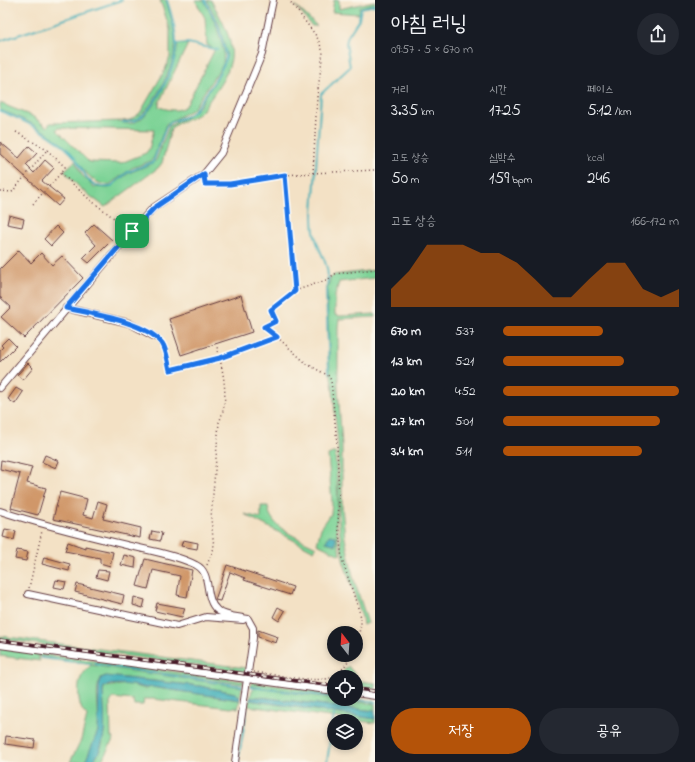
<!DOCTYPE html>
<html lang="ko">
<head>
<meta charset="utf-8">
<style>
	:root { --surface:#171b24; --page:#242831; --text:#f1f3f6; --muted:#9ea1a6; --accent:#b45309 }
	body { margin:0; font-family:"Indie Flower","Poor Story",sans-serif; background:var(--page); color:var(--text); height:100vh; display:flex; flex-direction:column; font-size:15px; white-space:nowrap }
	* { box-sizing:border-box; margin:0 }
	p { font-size:13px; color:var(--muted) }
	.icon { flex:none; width:22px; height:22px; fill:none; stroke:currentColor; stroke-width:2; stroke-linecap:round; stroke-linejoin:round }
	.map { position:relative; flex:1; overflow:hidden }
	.drawer { display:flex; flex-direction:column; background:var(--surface); width:320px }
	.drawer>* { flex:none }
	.needle { width:26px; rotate:343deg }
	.buttons { position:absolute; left:327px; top:626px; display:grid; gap:8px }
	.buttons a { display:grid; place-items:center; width:36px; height:36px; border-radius:50%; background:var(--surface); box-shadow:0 2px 6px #0003; font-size:20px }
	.pin { position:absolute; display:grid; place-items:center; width:34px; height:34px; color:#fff; margin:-17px; border-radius:8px; box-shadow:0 2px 6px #0006 }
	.round { display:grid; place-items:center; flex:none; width:42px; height:42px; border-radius:21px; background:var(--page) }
	.head { display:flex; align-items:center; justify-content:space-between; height:68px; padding:0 16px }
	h1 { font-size:22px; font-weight:600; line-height:30px }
	.stats { display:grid; grid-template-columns:repeat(3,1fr); gap:6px; height:68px; padding:4px 16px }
	.stats div { display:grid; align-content:center }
	.stats b { font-size:17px; font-weight:600 }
	.stats small { font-size:11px; font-weight:400 }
	.stats p { font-size:11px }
	.chart { height:112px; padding:8px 16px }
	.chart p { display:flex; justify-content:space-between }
	.chart svg { width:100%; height:72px; margin-top:4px; fill:var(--accent); opacity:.7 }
	.action { display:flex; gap:8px; margin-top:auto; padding:8px 16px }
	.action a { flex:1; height:46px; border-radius:24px; background:var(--accent); color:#fff; font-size:16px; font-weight:600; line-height:46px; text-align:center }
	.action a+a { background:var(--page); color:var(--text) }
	ul { padding:0 16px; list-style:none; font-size:13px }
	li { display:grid; grid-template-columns:64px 48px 1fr; align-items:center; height:30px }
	li i { height:10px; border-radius:5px; background:var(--accent) }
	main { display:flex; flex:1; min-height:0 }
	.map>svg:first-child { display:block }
	.green { fill:#7dd396; stroke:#647960; fill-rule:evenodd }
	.water { fill:#3daeb7; stroke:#446671 }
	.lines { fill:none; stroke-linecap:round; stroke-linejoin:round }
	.stream { stroke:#3daeb7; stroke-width:2 }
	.building { fill:#d09769 }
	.street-casing { stroke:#633c42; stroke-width:8 }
	.path { stroke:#633c42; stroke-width:1.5; stroke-dasharray:1 3; stroke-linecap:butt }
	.street { stroke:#fff; stroke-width:6 }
	.rail-casing { stroke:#4a1f2b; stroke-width:3.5 }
	.rail { stroke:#fbf7ec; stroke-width:2; stroke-dasharray:6; stroke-linecap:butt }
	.route-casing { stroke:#fff; stroke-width:8 }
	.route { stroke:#1a73e8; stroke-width:5 }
</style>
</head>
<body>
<main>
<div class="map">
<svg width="375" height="762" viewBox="0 0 375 762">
	<rect width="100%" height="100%" fill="#fbf7ec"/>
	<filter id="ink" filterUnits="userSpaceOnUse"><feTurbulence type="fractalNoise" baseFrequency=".025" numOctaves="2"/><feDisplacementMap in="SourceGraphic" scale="8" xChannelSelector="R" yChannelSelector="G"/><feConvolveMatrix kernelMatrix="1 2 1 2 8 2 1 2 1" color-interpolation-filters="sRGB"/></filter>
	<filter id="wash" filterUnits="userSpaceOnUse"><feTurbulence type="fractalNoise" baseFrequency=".012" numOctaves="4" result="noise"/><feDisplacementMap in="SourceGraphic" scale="16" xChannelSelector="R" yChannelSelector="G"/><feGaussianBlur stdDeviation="0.9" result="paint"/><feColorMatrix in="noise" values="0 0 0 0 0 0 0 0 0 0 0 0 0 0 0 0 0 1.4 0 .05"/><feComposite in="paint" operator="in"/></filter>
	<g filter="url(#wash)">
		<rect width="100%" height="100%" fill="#f3e1c5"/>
		<path class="green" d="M 160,0 L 166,0 C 170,15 176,33 175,48 C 173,67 155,104 140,116 C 135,121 130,121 123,121 L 123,123 C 126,123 129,124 132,123 C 154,119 176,64 178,44 L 188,44 L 159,103 L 159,107 C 169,110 180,113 187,104 L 214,51 L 213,48 L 207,45 L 205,18 L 195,0 L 204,0 L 216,25 L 220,38 L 224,52 L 223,64 L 193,109 L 166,124 L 154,157 L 151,161 L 132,168 L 109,185 C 85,184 79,157 62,144 C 43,128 23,118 0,110 L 0,103 L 32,116 L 47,127 L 50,123 L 123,121 L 130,120 L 140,113 L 165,70 L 170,57 L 170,29 ZM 60,128 L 154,130 L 149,149 L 146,153 L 121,163 L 89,162 L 58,131 L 57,129 Z
			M 207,0 L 211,0 C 220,17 234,39 231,59 C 228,77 212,96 202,111 C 193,120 179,120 171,129 L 162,163 L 158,168 L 105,207 L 81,189 L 64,171 L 75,161 L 82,175 L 94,187 L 109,188 L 129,173 L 151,164 L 156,160 L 169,126 L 187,117 L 199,107 L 216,79 L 227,56 L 219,24 Z
			M 334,0 L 339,0 L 339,9 L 375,1 L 375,4 L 360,7 L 359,14 L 332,12 Z
			M 295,5 L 317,26 L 312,26 Z
			M 375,270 L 375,278 L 339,282 L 335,296 L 335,315 L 340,316 L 375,314 L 375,317 L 339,319 L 338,326 L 338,388 L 342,446 L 342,506 L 345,538 L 353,577 L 368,623 L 363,625 L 362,617 L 343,560 L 339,525 L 338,444 L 332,381 L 330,375 L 327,290 L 330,279 L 334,275 Z
			M 335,452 L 338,498 L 336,523 L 340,555 L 317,544 L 321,528 L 331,514 L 332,503 L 328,455 Z
			M 261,506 L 268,506 C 269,528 299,538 316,547 L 314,551 L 244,514 L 261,518 Z
			M 0,636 L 246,668 L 246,672 L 0,639 Z
			M 0,648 L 244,681 L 243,684 L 38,656 L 40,661 L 0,656 Z
			M 91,665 L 242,687 L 240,697 L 235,693 L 200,686 L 106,676 L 101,678 C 93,690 101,715 98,730 C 97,741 90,752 85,762 L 70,762 L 81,740 L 87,716 C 78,710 77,689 80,680 C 82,674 87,669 91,665 Z
			M 348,666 L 360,681 L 375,683 L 375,689 L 356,686 L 356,677 L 339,677 Z
			M 252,682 L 334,693 L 334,696 L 250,686 Z
			M 128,684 L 146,689 L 151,687 L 240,700 L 238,709 L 236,707 L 231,708 L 153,699 L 144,699 L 143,705 L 134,705 L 133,700 L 113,698 L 110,703 L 111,737 L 114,738 L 101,762 L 93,762 C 113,735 98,713 104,687 Z
			M 256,688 L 375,704 L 375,711 L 259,697 L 250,698 L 252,690 Z
			M 249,700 L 375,719 L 375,723 L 248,706 Z"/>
		<path class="water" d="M 329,535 L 336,536 L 336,545 L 326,542 Z
			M 106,676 L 200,686 L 235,693 L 240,697 L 240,700 L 151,687 C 145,690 142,686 136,686 C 127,684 112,683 104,687 L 103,691 C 104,715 109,741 93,762 L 85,762 L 98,731 L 99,682 L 101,678 Z
			M 259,697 L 375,711 L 375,719 L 249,700 L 250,698 Z"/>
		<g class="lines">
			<path class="stream" d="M 0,41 L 122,0
				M 177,44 L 188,43 L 218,50
				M 0,111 C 26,121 51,133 71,153 C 81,163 83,178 95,185 C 100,188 105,187 110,187 L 128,172 L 153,162 L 166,127 L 171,122 L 187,116 L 194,111 L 214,82 L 224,64 L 226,57 L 225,50 L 218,26 L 205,0
				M 123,122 C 129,122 133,122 138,119 C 155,109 176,65 176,46 C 177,31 171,14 167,0
				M 329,373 L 326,291 C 333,262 318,256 314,231 C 313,225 313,219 313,212 L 321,94 L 350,67 L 346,43 L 348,36 L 359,19 L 361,8 L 375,5
				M 41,658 L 91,664
				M 95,664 L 242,686
				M 251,687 L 334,697
				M 350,699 L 375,702
				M 238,762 L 247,709
				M 327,762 L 334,713"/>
		</g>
		<g id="blocks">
			<path class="building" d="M 0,142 L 19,158 L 29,146 L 37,153 L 26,165 L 34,173 L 45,160 L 54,168 L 42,181 L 64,199 L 58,206 L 0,154 Z
				M 9,215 L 24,219 L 22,227 L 7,224 Z
				M 94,224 L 112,240 L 89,263 L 83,258 L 96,245 L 85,233 Z
				M 56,226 L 63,233 L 51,246 L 44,239 Z
				M 19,250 L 31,263 L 41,253 L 52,265 L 62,256 L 83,278 L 24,338 L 1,317 L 11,307 L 0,297 L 0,269 Z
				M 241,295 L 252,332 L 181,355 L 169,319 Z
				M 8,338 L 16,346 L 0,362 L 0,350 L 3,347 L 1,345 Z
				M 28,363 L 33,368 L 23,380 L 17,375 Z
				M 16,388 L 23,392 L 15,404 L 8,399 Z
				M 45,455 L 59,461 L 56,468 L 42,462 Z
				M 1,460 L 32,467 L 27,483 L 46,488 L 38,515 L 11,508 L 20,474 L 0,469 Z
				M 60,492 L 87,499 L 83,515 L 93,518 L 98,501 L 107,504 L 103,519 L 141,528 L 140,538 L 53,519 Z
				M 5,529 L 16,531 L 14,540 L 3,537 Z
				M 152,531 L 162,533 L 160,541 L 150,539 Z
				M 183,540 L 198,543 L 197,549 L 181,546 Z
				M 68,542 L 85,548 L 85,546 L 113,552 L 110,566 L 100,563 L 100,558 L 65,551 Z
				M 17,550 L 28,552 L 26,561 L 15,559 Z
				M 124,555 L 136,558 L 135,568 L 121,565 Z
				M 44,557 L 70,564 L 69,571 L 42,564 Z
				M 145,559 L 192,570 L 187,597 L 177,595 L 180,576 L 153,570 L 148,589 L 137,586 Z
				M 227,565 L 293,587 L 290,595 L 244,580 L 245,578 L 230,572 L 220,601 L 215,600 Z
				M 98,570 L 109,571 L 107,580 L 96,577 Z
				M 56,580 L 66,582 L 64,589 L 54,587 Z
				M 77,584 L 124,595 L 122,604 L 75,592 Z
				M 134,597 L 145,600 L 143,608 L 133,605 Z
				M 157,603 L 185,608 L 182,617 L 155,611 Z
				M 278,607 L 285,611 L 279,621 L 273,617 Z
				M 258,630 L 278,637 L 276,643 L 258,637 Z
				M 6,736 L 35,740 L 34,748 L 5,744 Z"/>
		</g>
	</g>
	<g filter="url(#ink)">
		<use href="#blocks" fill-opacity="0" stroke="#633c42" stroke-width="1"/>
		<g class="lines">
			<defs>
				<path id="street" d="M 66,308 L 129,323 L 155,337
					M 0,388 L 128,236 L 153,208 L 204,174 L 221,153 L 262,54 L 273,0
					M 0,511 C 42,525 84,535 126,545 C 146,550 178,555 196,565 C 213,573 203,598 217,610 C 223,616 240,617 248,619 L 253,628 L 253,638 L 235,762
					M 28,594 L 177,626 L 206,617 L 243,620
					M 0,645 L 334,691
					M 356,693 L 375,696"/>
			</defs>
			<use href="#street" class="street-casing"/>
			<path class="path" d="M 16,132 L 47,150 L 65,167 L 61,173 L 89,199 L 127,228
				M 313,173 L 375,170
				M 285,175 L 313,173 L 317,97 L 323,52 L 317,37 L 289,0
				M 205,181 L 205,184 L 230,184 L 285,175 L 295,291
				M 0,191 L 12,192 L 47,150
				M 33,204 L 61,173
				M 277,337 L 307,364 L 329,376 L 331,381 L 337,443 L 339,498 L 338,524 L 342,559 L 361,617 L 361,625 L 356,644
				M 160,341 L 163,344 L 170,370 L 220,359 L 277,337 L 264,327 L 276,321 L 271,310 L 295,291 L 329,279 L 334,274 L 375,269
				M 207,565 L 214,548 L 211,518 L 219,422 C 230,399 223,371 217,347
				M 29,588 L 42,531
				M 254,672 C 272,674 315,683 330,678 C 340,674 347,664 351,655"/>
			<use href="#street" class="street"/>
			<defs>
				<path id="rail" d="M 0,640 L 334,686
					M 356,689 L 375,691"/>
			</defs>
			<use href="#rail" class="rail-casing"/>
			<use href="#rail" class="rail"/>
		</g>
	</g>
	<g class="lines" filter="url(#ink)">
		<defs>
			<path id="route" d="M 204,174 L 205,184 L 230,184 L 285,175 L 295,291 L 271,310 L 276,321 L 264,327 L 277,337 L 220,358 L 170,370 C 168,363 167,350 162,343 C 145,322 93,314 66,308 L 128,236 L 154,208 Z"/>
		</defs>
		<use href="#route" class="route-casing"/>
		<use href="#route" class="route"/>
	</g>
</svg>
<div class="buttons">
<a><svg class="needle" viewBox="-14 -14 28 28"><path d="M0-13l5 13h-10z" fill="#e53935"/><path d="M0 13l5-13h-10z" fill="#9ea1a6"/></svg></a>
<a><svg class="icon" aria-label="locate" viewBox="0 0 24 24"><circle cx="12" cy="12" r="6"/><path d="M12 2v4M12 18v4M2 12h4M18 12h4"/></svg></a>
<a><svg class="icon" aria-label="layers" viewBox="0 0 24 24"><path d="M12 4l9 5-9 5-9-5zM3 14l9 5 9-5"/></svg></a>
</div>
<div class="pin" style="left:132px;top:231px;background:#1e9e55"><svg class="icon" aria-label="arrive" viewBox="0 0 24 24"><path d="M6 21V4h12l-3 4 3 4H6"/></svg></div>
</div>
<section class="drawer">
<div class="head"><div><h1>아침 러닝</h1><p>09:57 · 5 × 670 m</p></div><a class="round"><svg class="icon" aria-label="share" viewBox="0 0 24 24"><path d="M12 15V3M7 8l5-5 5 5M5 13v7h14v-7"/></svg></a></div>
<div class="stats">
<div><p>거리</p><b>3.35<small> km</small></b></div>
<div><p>시간</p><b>17:25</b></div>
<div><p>페이스</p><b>5:12<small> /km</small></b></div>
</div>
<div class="stats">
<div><p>고도 상승</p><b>50<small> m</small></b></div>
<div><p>심박수</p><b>159<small> bpm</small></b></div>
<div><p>kcal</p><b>246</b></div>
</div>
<div class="chart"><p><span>고도 상승</span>166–172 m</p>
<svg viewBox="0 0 160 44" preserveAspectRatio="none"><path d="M0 44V33L10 22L20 6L30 6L40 6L50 11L60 11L70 17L80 27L90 38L100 38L110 27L120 17L130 17L140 33L150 38L160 33V44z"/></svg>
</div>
<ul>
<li><b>670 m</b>5:37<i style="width:57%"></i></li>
<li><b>1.3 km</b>5:21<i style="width:69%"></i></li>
<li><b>2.0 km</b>4:52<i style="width:100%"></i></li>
<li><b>2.7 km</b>5:01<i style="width:89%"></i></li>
<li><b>3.4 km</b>5:11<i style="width:79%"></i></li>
</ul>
<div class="action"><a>저장</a><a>공유</a></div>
</section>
</main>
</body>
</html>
